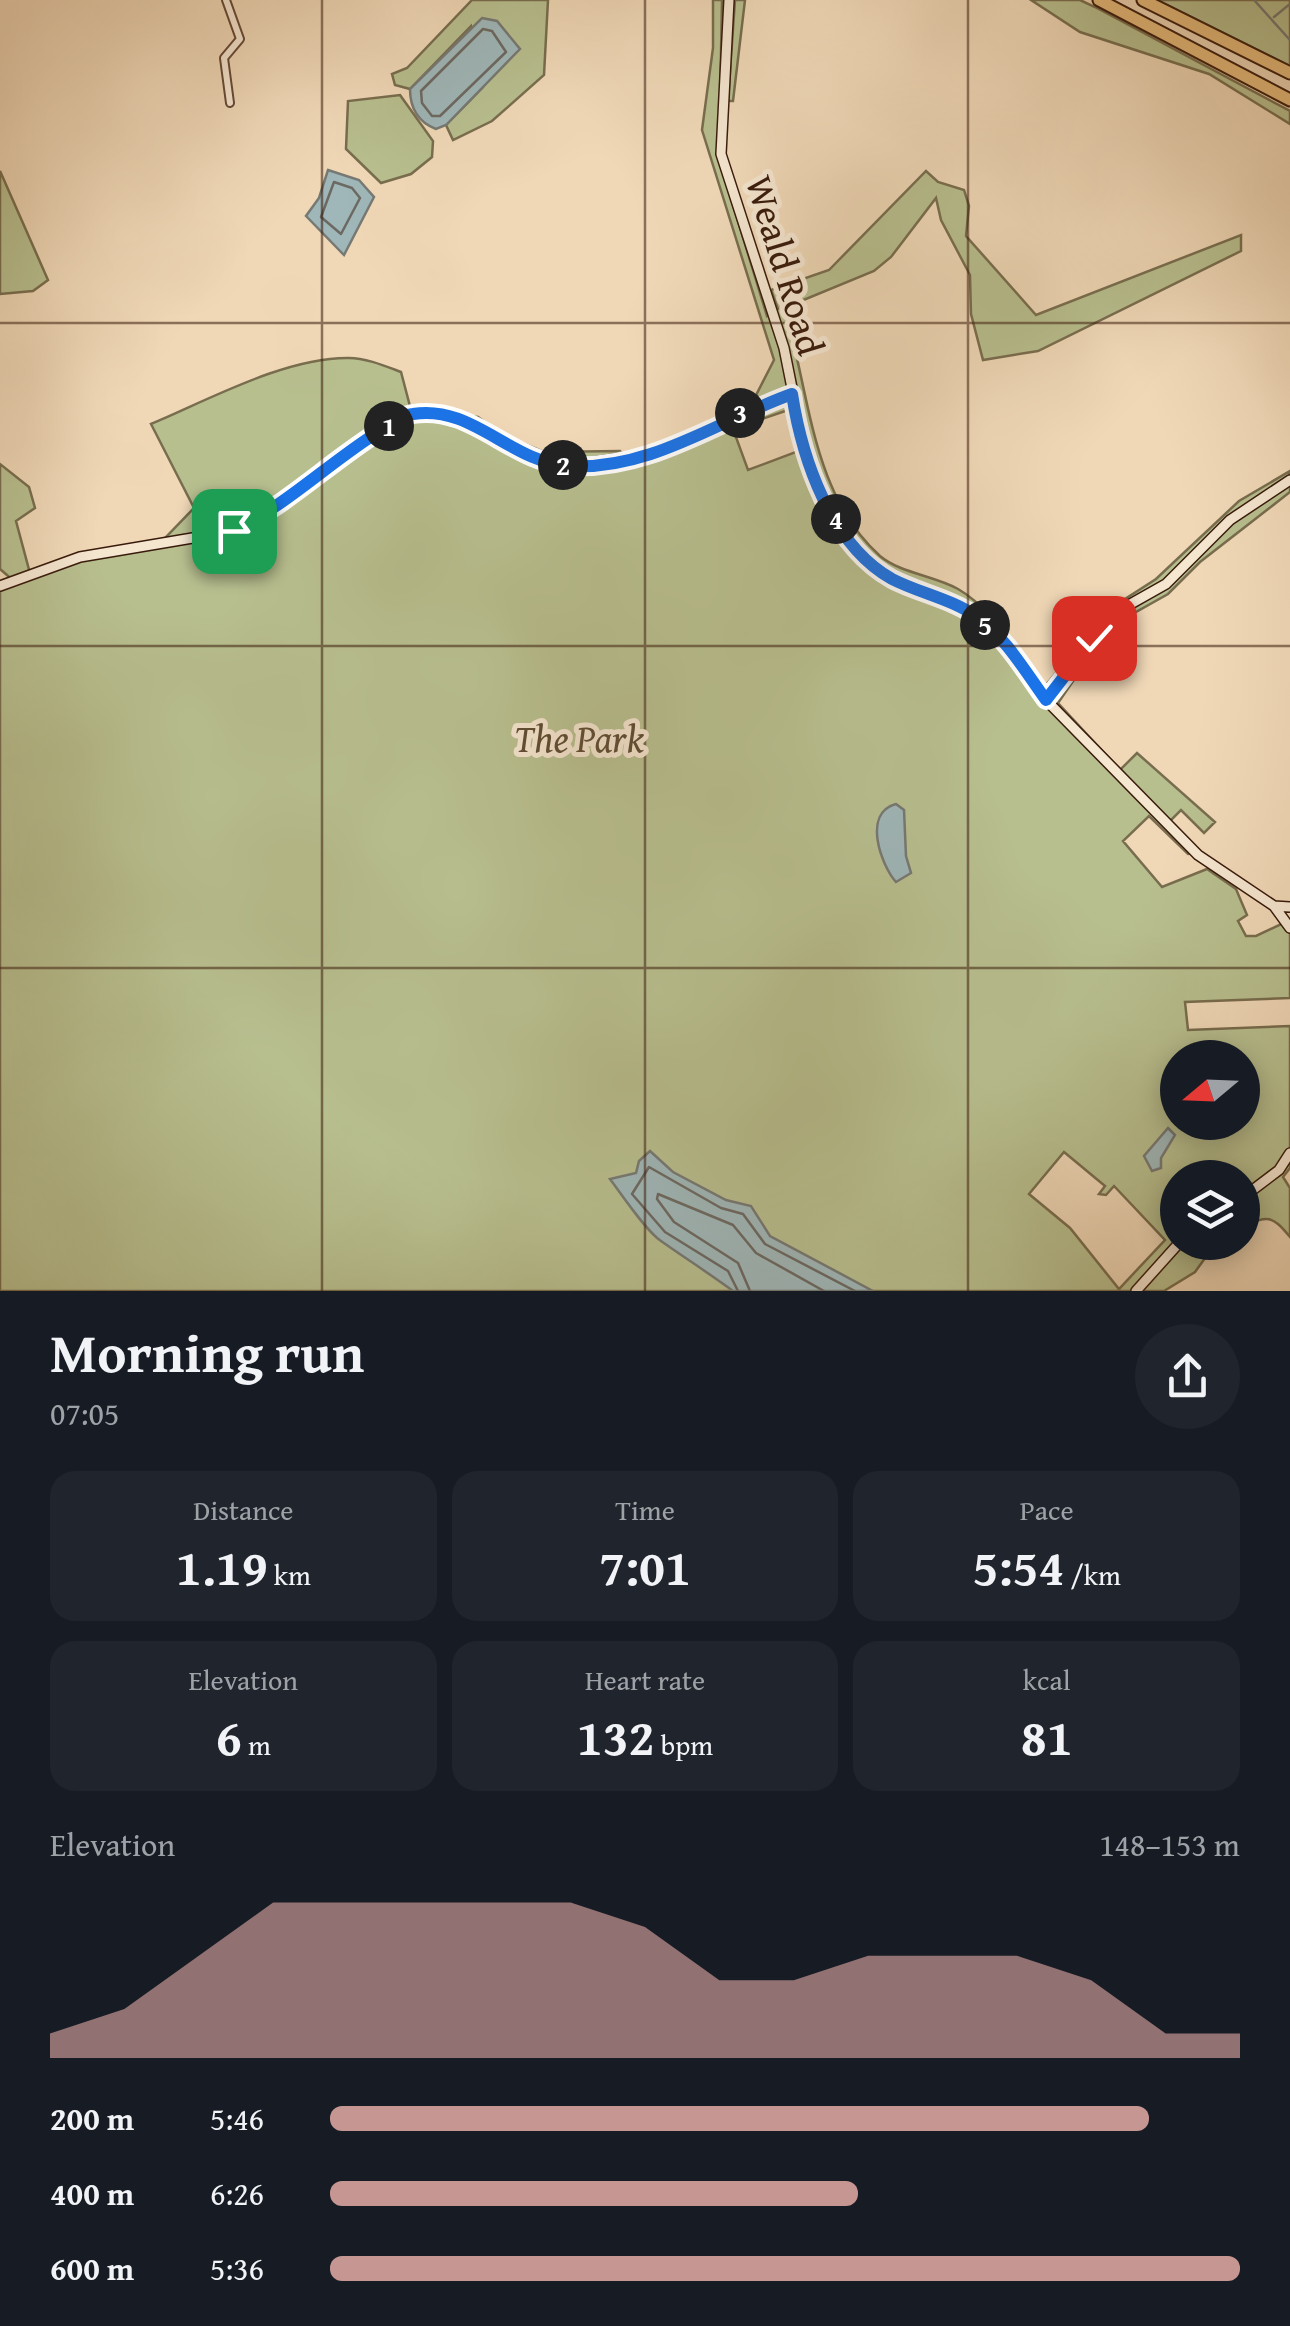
<!DOCTYPE html>
<html lang="en">
<head>
<meta charset="utf-8">
<style>
	:root { --surface:#171b24; --page:#20242c; --text:#f1f3f6; --muted:#9ea1a6; --accent:#c59692 }
	body { margin:0; font-family:"Gentium Book Plus",serif; background:var(--page); color:var(--text); height:100vh; display:flex; flex-direction:column; font-size:38px; white-space:nowrap }
	* { box-sizing:border-box; margin:0 }
	p { font-size:32px; color:var(--muted) }
	.icon { flex:none; width:55px; height:55px; fill:none; stroke:currentColor; stroke-width:2; stroke-linecap:round; stroke-linejoin:round }
	.map { position:relative; height:1291px; overflow:hidden }
	.side { display:flex; flex-direction:column; background:var(--surface); flex:1 }
	.side>* { flex:none }
	.needle { width:65px; rotate:251deg }
	.buttons { position:absolute; left:1160px; top:1040px; display:grid; gap:20px }
	.buttons a { display:grid; place-items:center; width:100px; height:100px; border-radius:50%; background:var(--surface); box-shadow:0 5px 25px #0003; font-size:50px }
	.pin { position:absolute; display:grid; place-items:center; width:85px; height:85px; color:#fff; margin:-42px; border-radius:20px; box-shadow:0 5px 15px #0006 }
	.km { position:absolute; width:50px; height:50px; margin:-25px; border-radius:50%; background:#222; color:#fff; font-size:28px; line-height:50px; text-align:center }
	.round { display:grid; place-items:center; flex:none; width:105px; height:105px; border-radius:52px; background:var(--page) }
	.head { display:flex; align-items:center; justify-content:space-between; height:170px; padding:0 50px }
	h1 { font-size:55px; font-weight:800; line-height:75px }
	.metrics { display:grid; grid-template-columns:repeat(3,1fr); gap:15px; height:170px; padding:10px 50px }
	.metrics div { display:grid; align-content:center; border-radius:25px; background:var(--page); text-align:center }
	.metrics b { font-size:50px; font-weight:800 }
	.metrics small { font-size:28px; font-weight:400 }
	.metrics p { font-size:28px }
	.chart { height:280px; padding:20px 50px }
	.chart p { display:flex; justify-content:space-between }
	.chart svg { width:100%; height:180px; margin-top:10px; fill:var(--accent); opacity:.7 }
	ul { padding:0 50px; list-style:none; font-size:32px }
	li { display:grid; grid-template-columns:160px 120px 1fr; align-items:center; height:75px }
	li i { height:25px; border-radius:12px; background:var(--accent) }
	.map>svg:first-child { display:block }
	.green { fill:#b8bf8f; stroke:#786d4e; stroke-width:2.5; fill-rule:evenodd }
	.water { fill:#9fb7b9; stroke:#767974; stroke-width:2.5 }
	.lines { fill:none; stroke-linecap:round; stroke-linejoin:round }
	.shore { stroke:#6c6962; stroke-width:2.5 }
	.stream { stroke:#767974; stroke-width:2.5 }
	.street-casing { stroke:#674a37; stroke-width:10 }
	.secondary-casing { stroke:#391b0c; stroke-width:12 }
	.highway-casing { stroke:#391b0c; stroke-width:15 }
	.street { stroke:#f5e6d0; stroke-width:6 }
	.secondary { stroke:#f5e6d0; stroke-width:9 }
	.highway { stroke:#e8bc7c; stroke-width:11 }
	.route-casing { stroke:#fff; stroke-width:20 }
	.route { stroke:#1a73e8; stroke-width:12 }
	.grid { fill:none; stroke:#391b0c; stroke-width:2.5; stroke-opacity:0.55 }
	.labels { text-anchor:middle; dominant-baseline:central; stroke-width:10; stroke-linejoin:round; paint-order:stroke }
	.street-label { font-size:38px; fill:#391b0c; stroke:#f5e6d0 }
	.park-label { font-size:38px; font-style:italic; fill:#5f4c33; stroke:#f5e6d0 }
</style>
</head>
<body>
<div class="map">
<svg width="1290" height="1291" viewBox="0 0 1290 1291">
	<rect width="100%" height="100%" fill="#f0d8b7"/>
	<filter id="stains"><feTurbulence type="fractalNoise" baseFrequency=".002" numOctaves="4"/><feColorMatrix values="0 0 0 0 .2 0 0 0 0 .09 0 0 0 0 .02 0 0 0 .5 -.17"/></filter>
	<radialGradient id="worn" r=".72"><stop offset=".6" stop-color="#630" stop-opacity="0"/><stop offset="1" stop-color="#630" stop-opacity=".3"/></radialGradient>
	<path class="green" d="M 472,0 L 548,0 L 544,75 L 492,121 L 453,140 L 446,125 L 483,87 L 471,26 L 410,89 L 395,85 L 392,74 L 407,68 Z
		M 713,0 L 722,0 L 719,159 L 767,316 L 778,309 L 771,290 L 829,270 L 926,171 L 938,182 L 964,190 L 969,206 L 966,236 L 1036,315 L 1241,235 L 1241,251 L 1038,351 L 983,360 L 971,314 L 970,275 L 941,220 L 936,198 L 891,257 L 874,271 L 784,308 C 810,390 810,493 880,556 C 900,573 935,576 958,589 C 996,611 1016,655 1045,686 L 1108,610 L 1156,579 L 1239,501 L 1290,471 L 1290,492 L 1200,562 L 1168,594 L 1129,616 L 1091,655 L 1058,703 L 1120,770 L 1137,753 L 1215,822 L 1204,833 L 1181,810 L 1167,824 L 1195,853 L 1188,854 L 1149,816 L 1123,841 L 1162,887 L 1207,869 L 1236,889 L 1247,915 L 1238,921 L 1246,936 L 1256,936 L 1290,920 L 1290,998 L 1185,1002 L 1188,1030 L 1290,1026 L 1290,1168 L 1283,1177 L 1290,1188 L 1290,1237 C 1272,1215 1268,1215 1243,1227 L 1242,1178 L 1178,1178 L 1178,1242 L 1216,1243 L 1195,1272 L 1164,1291 L 0,1291 L 0,586 L 15,582 L 0,569 L 0,464 L 29,487 L 35,508 L 16,521 L 31,577 L 80,557 L 163,540 L 194,508 L 151,424 C 208,400 286,357 349,358 C 366,358 385,366 401,372 L 411,410 L 478,417 L 499,433 L 544,452 L 620,451 L 627,460 L 663,452 L 749,409 L 774,360 L 702,130 L 713,48 ZM 794,408 L 804,449 L 748,470 L 733,429 ZM 1196,1047 L 1224,1048 L 1230,1057 L 1242,1058 L 1242,1122 L 1228,1123 L 1226,1135 L 1178,1122 L 1178,1058 L 1195,1057 ZM 1064,1152 L 1105,1186 L 1099,1194 L 1106,1195 L 1114,1186 L 1165,1240 L 1119,1289 L 1070,1228 L 1029,1194 Z
		M 735,0 L 745,0 L 733,101 L 728,101 Z
		M 1031,0 L 1080,0 L 1095,7 L 1290,111 L 1290,124 L 1209,74 L 1080,32 Z
		M 1157,0 L 1290,0 L 1290,66 Z
		M 400,95 L 433,141 L 432,157 L 411,174 L 381,183 L 346,149 L 348,101 Z
		M 0,171 L 48,280 L 33,291 L 0,294 Z"/>
	<path class="water" d="M 482,18 L 497,21 L 520,49 L 446,125 L 436,129 C 418,122 410,108 410,89 Z
		M 328,170 L 359,180 L 374,197 L 344,255 L 306,216 L 319,198 Z
		M 896,804 L 904,810 L 906,856 L 911,873 L 896,882 C 881,865 862,813 896,804 Z
		M 1168,1128 L 1175,1135 L 1161,1158 L 1161,1168 L 1152,1171 L 1144,1156 Z
		M 650,1151 L 673,1172 L 726,1200 L 751,1206 L 770,1236 L 873,1291 L 733,1291 C 710,1274 685,1258 661,1241 C 646,1231 622,1195 610,1179 L 636,1173 L 639,1161 Z"/>
	<g class="lines">
		<path class="shore" d="M 483,29 L 492,31 L 506,52 L 440,116 L 432,116 L 422,103 L 421,91 Z
			M 334,182 L 352,188 L 360,198 L 341,234 L 321,217 Z
			M 738,1291 L 728,1271 L 665,1232 L 632,1194 L 649,1167 L 721,1208 L 743,1214 L 765,1244 L 855,1291
			M 750,1291 L 738,1263 L 674,1222 L 657,1199 L 658,1194 L 733,1225 L 756,1253 L 824,1291"/>
		<path class="stream" d="M 1254,0 L 1290,40
			M 1274,17 L 1290,4"/>
		<defs>
			<path id="street" d="M 226,0 L 240,39 L 224,58 L 230,103"/>
			<path id="secondary" d="M 729,0 L 721,154 L 784,348 L 804,448 L 834,516 L 862,556 L 890,578 L 976,616 L 1003,642 L 1046,700 L 1198,855 L 1274,906 L 1290,928
				M 0,586 L 80,557 L 234,531 L 266,515 L 318,472 L 413,414 L 464,418 L 512,449 L 567,466 L 663,452 L 750,409 L 792,394
				M 1046,700 L 1094,638 L 1127,606 L 1166,584 L 1230,520 L 1290,480
				M 1274,906 L 1290,907
				M 1242,1198 L 1279,1170 L 1290,1153
				M 1136,1291 L 1180,1242"/>
			<path id="highway" d="M 1099,0 L 1290,100
				M 1143,0 L 1290,73"/>
		</defs>
		<use href="#street" class="street-casing"/>
		<use href="#secondary" class="secondary-casing"/>
		<use href="#highway" class="highway-casing"/>
		<use href="#street" class="street"/>
		<use href="#secondary" class="secondary"/>
		<use href="#highway" class="highway"/>
	</g>
	<g class="lines">
		<defs>
			<path id="route" d="M 234,531 C 284,506 326,466 372,436 C 384,429 399,416 413,414 C 472,404 511,463 569,466 C 650,471 719,420 792,394 C 802,459 831,545 892,579 C 919,593 952,599 977,617 C 1006,638 1025,671 1046,700 L 1094,638"/>
		</defs>
		<use href="#route" class="route-casing"/>
		<use href="#route" class="route"/>
	</g>
	<path class="grid" d="M 322,0 L 322,1291M 645,0 L 645,1291M 968,0 L 968,1291M 0,323 L 1290,323M 0,646 L 1290,646M 0,968 L 1290,968"/>
	<g class="labels">
		<g class="street-label">
			<text transform="translate(786 265) rotate(73)">Weald Road</text>
		</g>
		<g class="park-label">
			<text x="579" y="738">The Park</text>
		</g>
	</g>
	<rect width="100%" height="100%" filter="url(#stains)"/>
	<rect width="100%" height="100%" fill="url(#worn)"/>
</svg>
<div class="buttons">
<a><svg class="needle" viewBox="-14 -14 28 28"><path d="M0-13l5 13h-10z" fill="#e53935"/><path d="M0 13l5-13h-10z" fill="#9ea1a6"/></svg></a>
<a><svg class="icon" aria-label="layers" viewBox="0 0 24 24"><path d="M12 4l9 5-9 5-9-5zM3 14l9 5 9-5"/></svg></a>
</div>
<div class="pin" style="left:234px;top:531px;background:#1e9e55"><svg class="icon" aria-label="arrive" viewBox="0 0 24 24"><path d="M6 21V4h12l-3 4 3 4H6"/></svg></div>
<div class="pin" style="left:1094px;top:638px;background:#d93025"><svg class="icon" aria-label="check" viewBox="0 0 24 24"><path d="M5 12l5 5 9-10"/></svg></div>
<b class="km" style="left:389px;top:426px">1</b>
<b class="km" style="left:563px;top:465px">2</b>
<b class="km" style="left:740px;top:413px">3</b>
<b class="km" style="left:836px;top:519px">4</b>
<b class="km" style="left:985px;top:625px">5</b>
</div>
<section class="side">
<div class="head"><div><h1>Morning run</h1><p>07:05</p></div><a class="round"><svg class="icon" aria-label="share" viewBox="0 0 24 24"><path d="M12 15V3M7 8l5-5 5 5M5 13v7h14v-7"/></svg></a></div>
<div class="metrics">
<div><p>Distance</p><b>1.19<small> km</small></b></div>
<div><p>Time</p><b>7:01</b></div>
<div><p>Pace</p><b>5:54<small> /km</small></b></div>
</div>
<div class="metrics">
<div><p>Elevation</p><b>6<small> m</small></b></div>
<div><p>Heart rate</p><b>132<small> bpm</small></b></div>
<div><p>kcal</p><b>81</b></div>
</div>
<div class="chart"><p><span>Elevation</span>148–153 m</p>
<svg viewBox="0 0 160 44" preserveAspectRatio="none"><path d="M0 44V38L10 32L20 19L30 6L40 6L50 6L60 6L70 6L80 12L90 25L100 25L110 19L120 19L130 19L140 25L150 38L160 38V44z"/></svg>
</div>
<ul>
<li><b>200 m</b>5:46<i style="width:90%"></i></li>
<li><b>400 m</b>6:26<i style="width:58%"></i></li>
<li><b>600 m</b>5:36<i style="width:100%"></i></li>
</ul>
</section>
</body>
</html>
